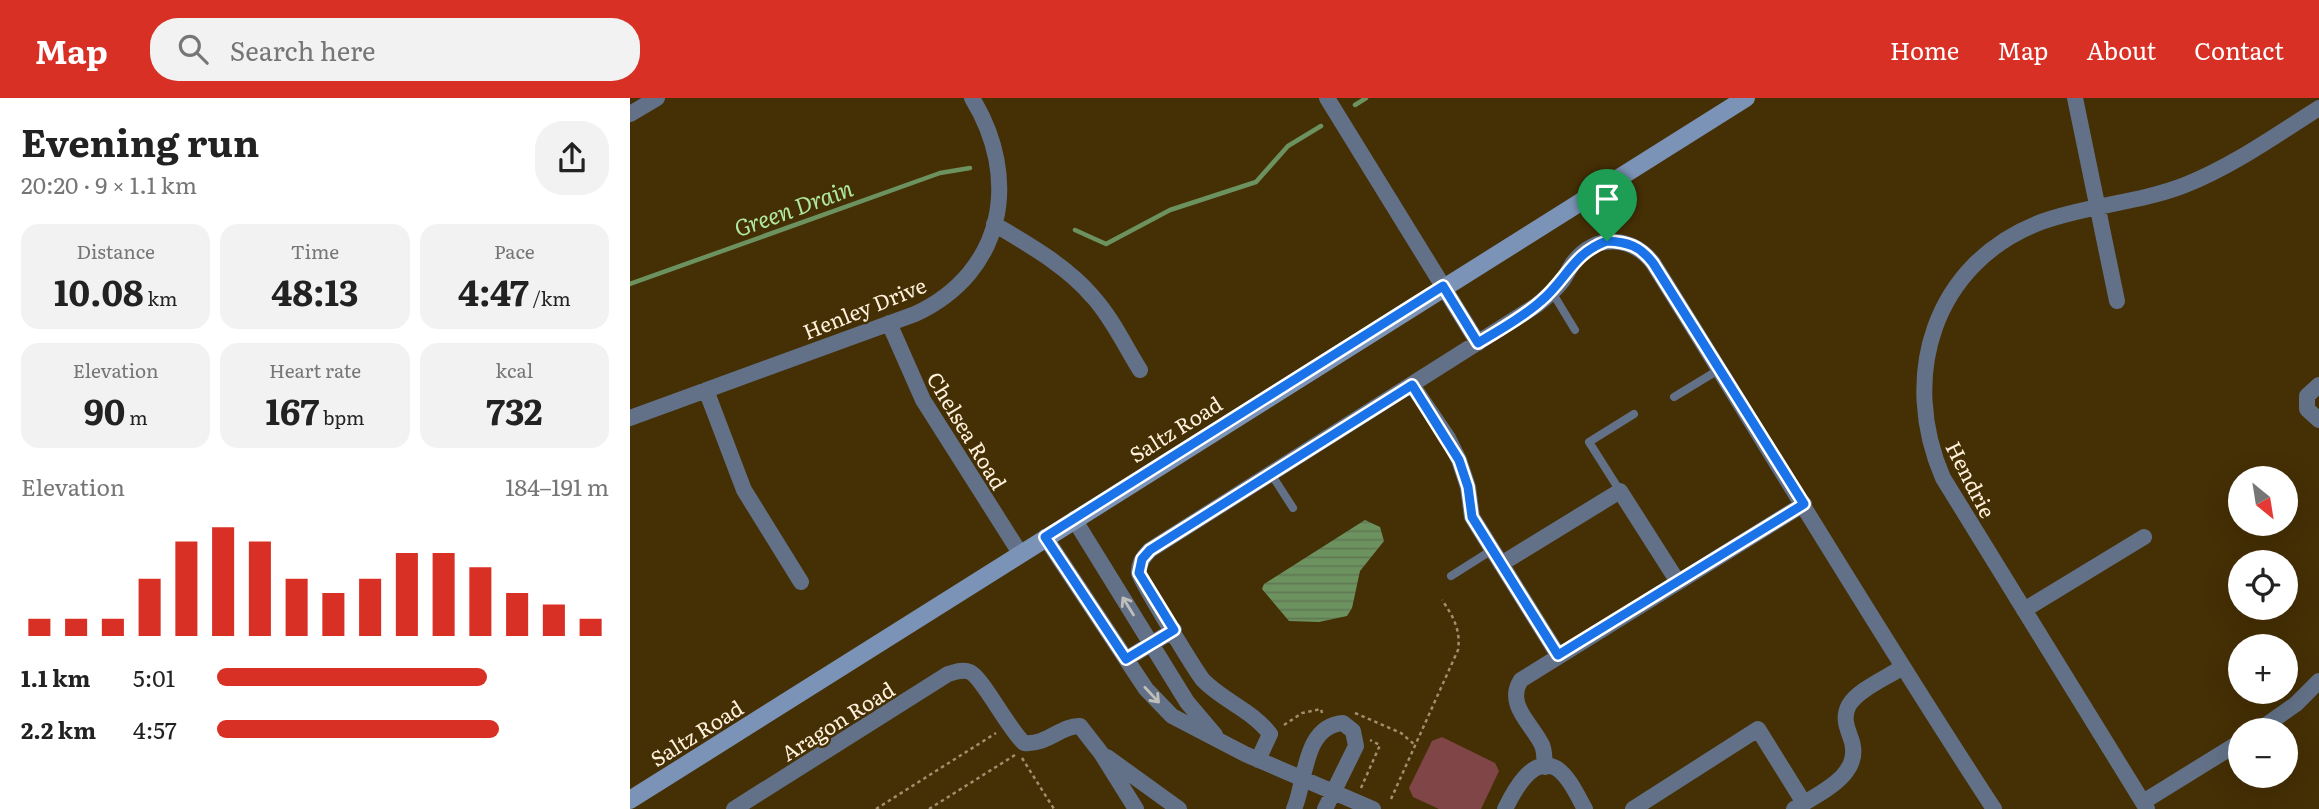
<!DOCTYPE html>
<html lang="en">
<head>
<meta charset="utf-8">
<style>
	:root { --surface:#fff; --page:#f2f2f2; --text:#222; --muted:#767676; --accent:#d93025 }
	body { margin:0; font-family:Literata,serif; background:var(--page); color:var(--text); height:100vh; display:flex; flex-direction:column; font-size:26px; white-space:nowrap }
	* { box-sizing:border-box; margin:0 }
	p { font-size:23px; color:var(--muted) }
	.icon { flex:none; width:38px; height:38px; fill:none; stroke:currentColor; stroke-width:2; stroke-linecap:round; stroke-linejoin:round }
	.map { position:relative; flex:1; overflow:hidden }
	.panel { display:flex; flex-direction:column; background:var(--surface); width:630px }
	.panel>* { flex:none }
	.needle { width:46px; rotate:150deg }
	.tools { position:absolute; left:1598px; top:368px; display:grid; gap:14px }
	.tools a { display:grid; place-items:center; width:70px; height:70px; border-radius:50%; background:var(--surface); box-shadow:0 7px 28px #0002; font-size:35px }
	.pin { position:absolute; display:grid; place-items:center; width:60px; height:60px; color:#fff; margin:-72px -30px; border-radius:50% 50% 50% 0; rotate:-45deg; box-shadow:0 0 7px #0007 }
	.pin .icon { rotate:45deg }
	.round { display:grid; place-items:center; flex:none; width:74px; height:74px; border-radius:28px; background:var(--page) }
	.headline { display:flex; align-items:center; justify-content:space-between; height:119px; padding:0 21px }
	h1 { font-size:38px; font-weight:700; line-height:52px }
	.metrics { display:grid; grid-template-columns:repeat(3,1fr); gap:10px; height:119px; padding:7px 21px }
	.metrics div { display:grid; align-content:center; border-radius:18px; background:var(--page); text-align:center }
	.metrics b { font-size:35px; font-weight:700 }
	.metrics small { font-size:19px; font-weight:400 }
	.metrics p { font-size:19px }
	.chart { height:196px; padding:14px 21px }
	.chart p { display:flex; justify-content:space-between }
	.chart svg { width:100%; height:126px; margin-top:7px; stroke:var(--accent); stroke-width:6 }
	ul { padding:0 21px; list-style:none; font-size:23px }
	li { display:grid; grid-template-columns:112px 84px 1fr; align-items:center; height:52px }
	li i { height:18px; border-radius:9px; background:var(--accent) }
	header { display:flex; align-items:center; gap:42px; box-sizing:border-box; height:98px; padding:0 35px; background:var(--accent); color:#fff }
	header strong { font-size:33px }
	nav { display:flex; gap:38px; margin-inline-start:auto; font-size:24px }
	.search { width:490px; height:63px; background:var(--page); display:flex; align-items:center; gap:18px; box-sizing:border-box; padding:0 24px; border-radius:28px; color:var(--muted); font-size:26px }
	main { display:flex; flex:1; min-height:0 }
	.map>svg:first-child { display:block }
	.green { fill:#804547 }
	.water { fill:url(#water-rules) }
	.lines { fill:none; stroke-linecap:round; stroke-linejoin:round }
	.stream { stroke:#6c935f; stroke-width:4.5 }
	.path { stroke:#a08e6e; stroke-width:2.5; stroke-dasharray:3.5 3.5; stroke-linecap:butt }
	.lane { stroke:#627187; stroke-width:8 }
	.street { stroke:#627187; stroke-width:16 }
	.secondary { stroke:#7b93b6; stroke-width:18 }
	.oneway { stroke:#c0beba }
	.route-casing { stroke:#fff; stroke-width:14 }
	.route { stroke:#1a73e8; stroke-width:9 }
	.labels { text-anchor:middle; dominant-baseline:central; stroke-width:5; stroke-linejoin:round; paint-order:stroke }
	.street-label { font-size:21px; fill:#fff1dc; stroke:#452f05 }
	.water-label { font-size:23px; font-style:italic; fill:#afe99e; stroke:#452f05 }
</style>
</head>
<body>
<header>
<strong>Map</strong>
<div class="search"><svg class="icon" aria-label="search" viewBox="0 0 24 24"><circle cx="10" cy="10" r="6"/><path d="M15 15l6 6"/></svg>Search here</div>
<nav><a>Home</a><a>Map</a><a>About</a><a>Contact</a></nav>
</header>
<main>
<section class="panel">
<div class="headline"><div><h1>Evening run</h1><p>20:20 · 9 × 1.1 km</p></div><a class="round"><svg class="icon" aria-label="share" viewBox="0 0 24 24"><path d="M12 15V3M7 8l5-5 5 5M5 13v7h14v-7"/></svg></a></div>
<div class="metrics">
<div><p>Distance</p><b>10.08<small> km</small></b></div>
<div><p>Time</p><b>48:13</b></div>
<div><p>Pace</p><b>4:47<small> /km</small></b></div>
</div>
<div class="metrics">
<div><p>Elevation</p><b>90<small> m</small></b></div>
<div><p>Heart rate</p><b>167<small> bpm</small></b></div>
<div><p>kcal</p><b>732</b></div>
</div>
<div class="chart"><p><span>Elevation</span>184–191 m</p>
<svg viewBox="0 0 160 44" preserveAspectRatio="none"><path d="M5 44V38M15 44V38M25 44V38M35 44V24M45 44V11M55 44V6M65 44V11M75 44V24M85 44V29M95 44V24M105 44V15M115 44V15M125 44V20M135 44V29M145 44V33M155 44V38"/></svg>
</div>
<ul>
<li><b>1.1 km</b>5:01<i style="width:69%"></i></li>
<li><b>2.2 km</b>4:57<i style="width:72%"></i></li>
</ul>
</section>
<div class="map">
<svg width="1689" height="711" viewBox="0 0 1689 711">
	<defs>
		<pattern id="water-rules" width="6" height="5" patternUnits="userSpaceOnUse" patternTransform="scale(1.75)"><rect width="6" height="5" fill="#6c935f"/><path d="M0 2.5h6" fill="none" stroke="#617955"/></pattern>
	</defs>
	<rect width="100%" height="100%" fill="#452f05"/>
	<path class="green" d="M 812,639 L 865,665 L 869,673 L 851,711 L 809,711 L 783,699 L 779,690 L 802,643 Z"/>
	<path class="water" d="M 735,422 L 750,429 L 754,443 L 730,473 L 722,510 L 717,518 L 689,524 L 659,523 L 632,491 L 634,486 Z"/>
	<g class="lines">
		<path class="stream" d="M 725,7 L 736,0
			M 445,132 L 476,146 L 540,112 L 626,84 L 658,48 L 691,28
			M 0,186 L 310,75 L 340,70"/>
		<path class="path" d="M 725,615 L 771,635 L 785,647
			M 654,627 L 672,615 L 691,611 L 692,615
			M 392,660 L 424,711
			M 731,690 L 750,647 L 740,642
			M 761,701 L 828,552 C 831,532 823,518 812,502
			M 246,711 L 366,635
			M 299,711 L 385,657"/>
		<path class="lane" d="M 922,194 L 945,232
			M 1044,299 L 1090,271
			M 641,376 L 663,410
			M 990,393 L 959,344 L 1004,316
			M 821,478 L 862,452"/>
		<path class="street" d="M 697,0 L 848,245
			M 1445,0 L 1487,203
			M 0,16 L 27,0
			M 364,126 C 399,147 437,168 463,199 C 482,220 495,248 510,272
			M 259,225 L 293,302 L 390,455
			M 782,287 L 818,340 L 829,362 L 838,389 L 842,419 L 928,557
			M 1689,287 L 1677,298 L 1677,311 L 1689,322
			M 76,292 L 114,392 L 171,484
			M 0,320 L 285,216 C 375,174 391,80 342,0
			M 444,421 L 557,604 L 585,637
			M 415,439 L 516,591 L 542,618 L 615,656 L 743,711
			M 871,466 L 990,393 L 1048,484
			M 1394,512 L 1514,439
			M 496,561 L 544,532
			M 1629,632 L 1666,606 L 1689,583
			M 477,659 L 549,711
			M 628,662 L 640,636 C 622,612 593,603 573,582 C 567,575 510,482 509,475 C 508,466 514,458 520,452 L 907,207 C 914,201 922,195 928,188 C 935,182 938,172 943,165 C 965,135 1002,138 1023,165 C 1137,347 1246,531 1364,711
			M 915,669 C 914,661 915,654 912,647 C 902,626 875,606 891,582 L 1174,406
			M 1513,704 L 1610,644
			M 104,711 L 318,576 C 325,574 333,571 340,574 C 352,579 379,632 394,645 C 418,647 431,627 450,628 L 471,655 L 506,711
			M 664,711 C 676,684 673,628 713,625 L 723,633 L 726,648 L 695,711
			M 875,711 C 883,695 902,657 926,670 C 939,678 948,699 955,711
			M 1003,711 L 1128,631 L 1174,705
			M 1164,711 C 1191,694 1236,676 1220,638 C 1216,627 1213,618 1219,607 C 1228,592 1256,580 1271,570
			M 1517,711 L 1313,380 C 1269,279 1303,165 1411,124 C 1457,107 1509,105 1555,87 C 1603,68 1646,37 1689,10"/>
		<path class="secondary" d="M 0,702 L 1116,0"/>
	</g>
	<defs><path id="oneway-shaft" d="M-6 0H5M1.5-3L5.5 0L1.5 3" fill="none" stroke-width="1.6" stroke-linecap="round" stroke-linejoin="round" transform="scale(1.75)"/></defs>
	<g class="oneway">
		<use href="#oneway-shaft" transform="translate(498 508) rotate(-122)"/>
		<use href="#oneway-shaft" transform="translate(522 597) rotate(47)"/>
	</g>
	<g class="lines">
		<defs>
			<path id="route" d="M 977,143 C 998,144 1010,148 1023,165 L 1174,406 L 928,557 L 842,419 L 838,389 L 829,362 L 782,287 L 520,452 L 512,461 L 509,475 L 544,532 L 496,561 L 415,439 L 813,188 L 848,245 C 869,232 892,220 911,203 C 937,181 943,155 977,143 Z"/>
		</defs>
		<use href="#route" class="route-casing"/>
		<use href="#route" class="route"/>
	</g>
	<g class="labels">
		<g class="street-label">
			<text transform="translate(234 209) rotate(-22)">Henley Drive</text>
			<text transform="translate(545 330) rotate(-32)">Saltz Road</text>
			<text transform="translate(338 332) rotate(59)">Chelsea Road</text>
			<text transform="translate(1342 381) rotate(63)">Hendrie</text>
			<text transform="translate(207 622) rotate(-32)">Aragon Road</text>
			<text transform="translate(66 634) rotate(-32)">Saltz Road</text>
		</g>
		<g class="water-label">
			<text transform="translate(163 109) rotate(-20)">Green Drain</text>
		</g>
	</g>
</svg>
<div class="tools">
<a><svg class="needle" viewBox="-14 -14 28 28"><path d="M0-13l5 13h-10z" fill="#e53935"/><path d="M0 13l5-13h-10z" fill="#767676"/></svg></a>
<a><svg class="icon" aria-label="locate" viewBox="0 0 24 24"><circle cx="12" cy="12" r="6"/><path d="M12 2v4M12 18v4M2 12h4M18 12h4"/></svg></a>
<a>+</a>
<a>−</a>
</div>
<div class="pin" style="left:977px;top:143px;background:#1e9e55"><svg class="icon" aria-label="arrive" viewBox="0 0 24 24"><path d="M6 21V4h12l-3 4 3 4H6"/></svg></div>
</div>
</main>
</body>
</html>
